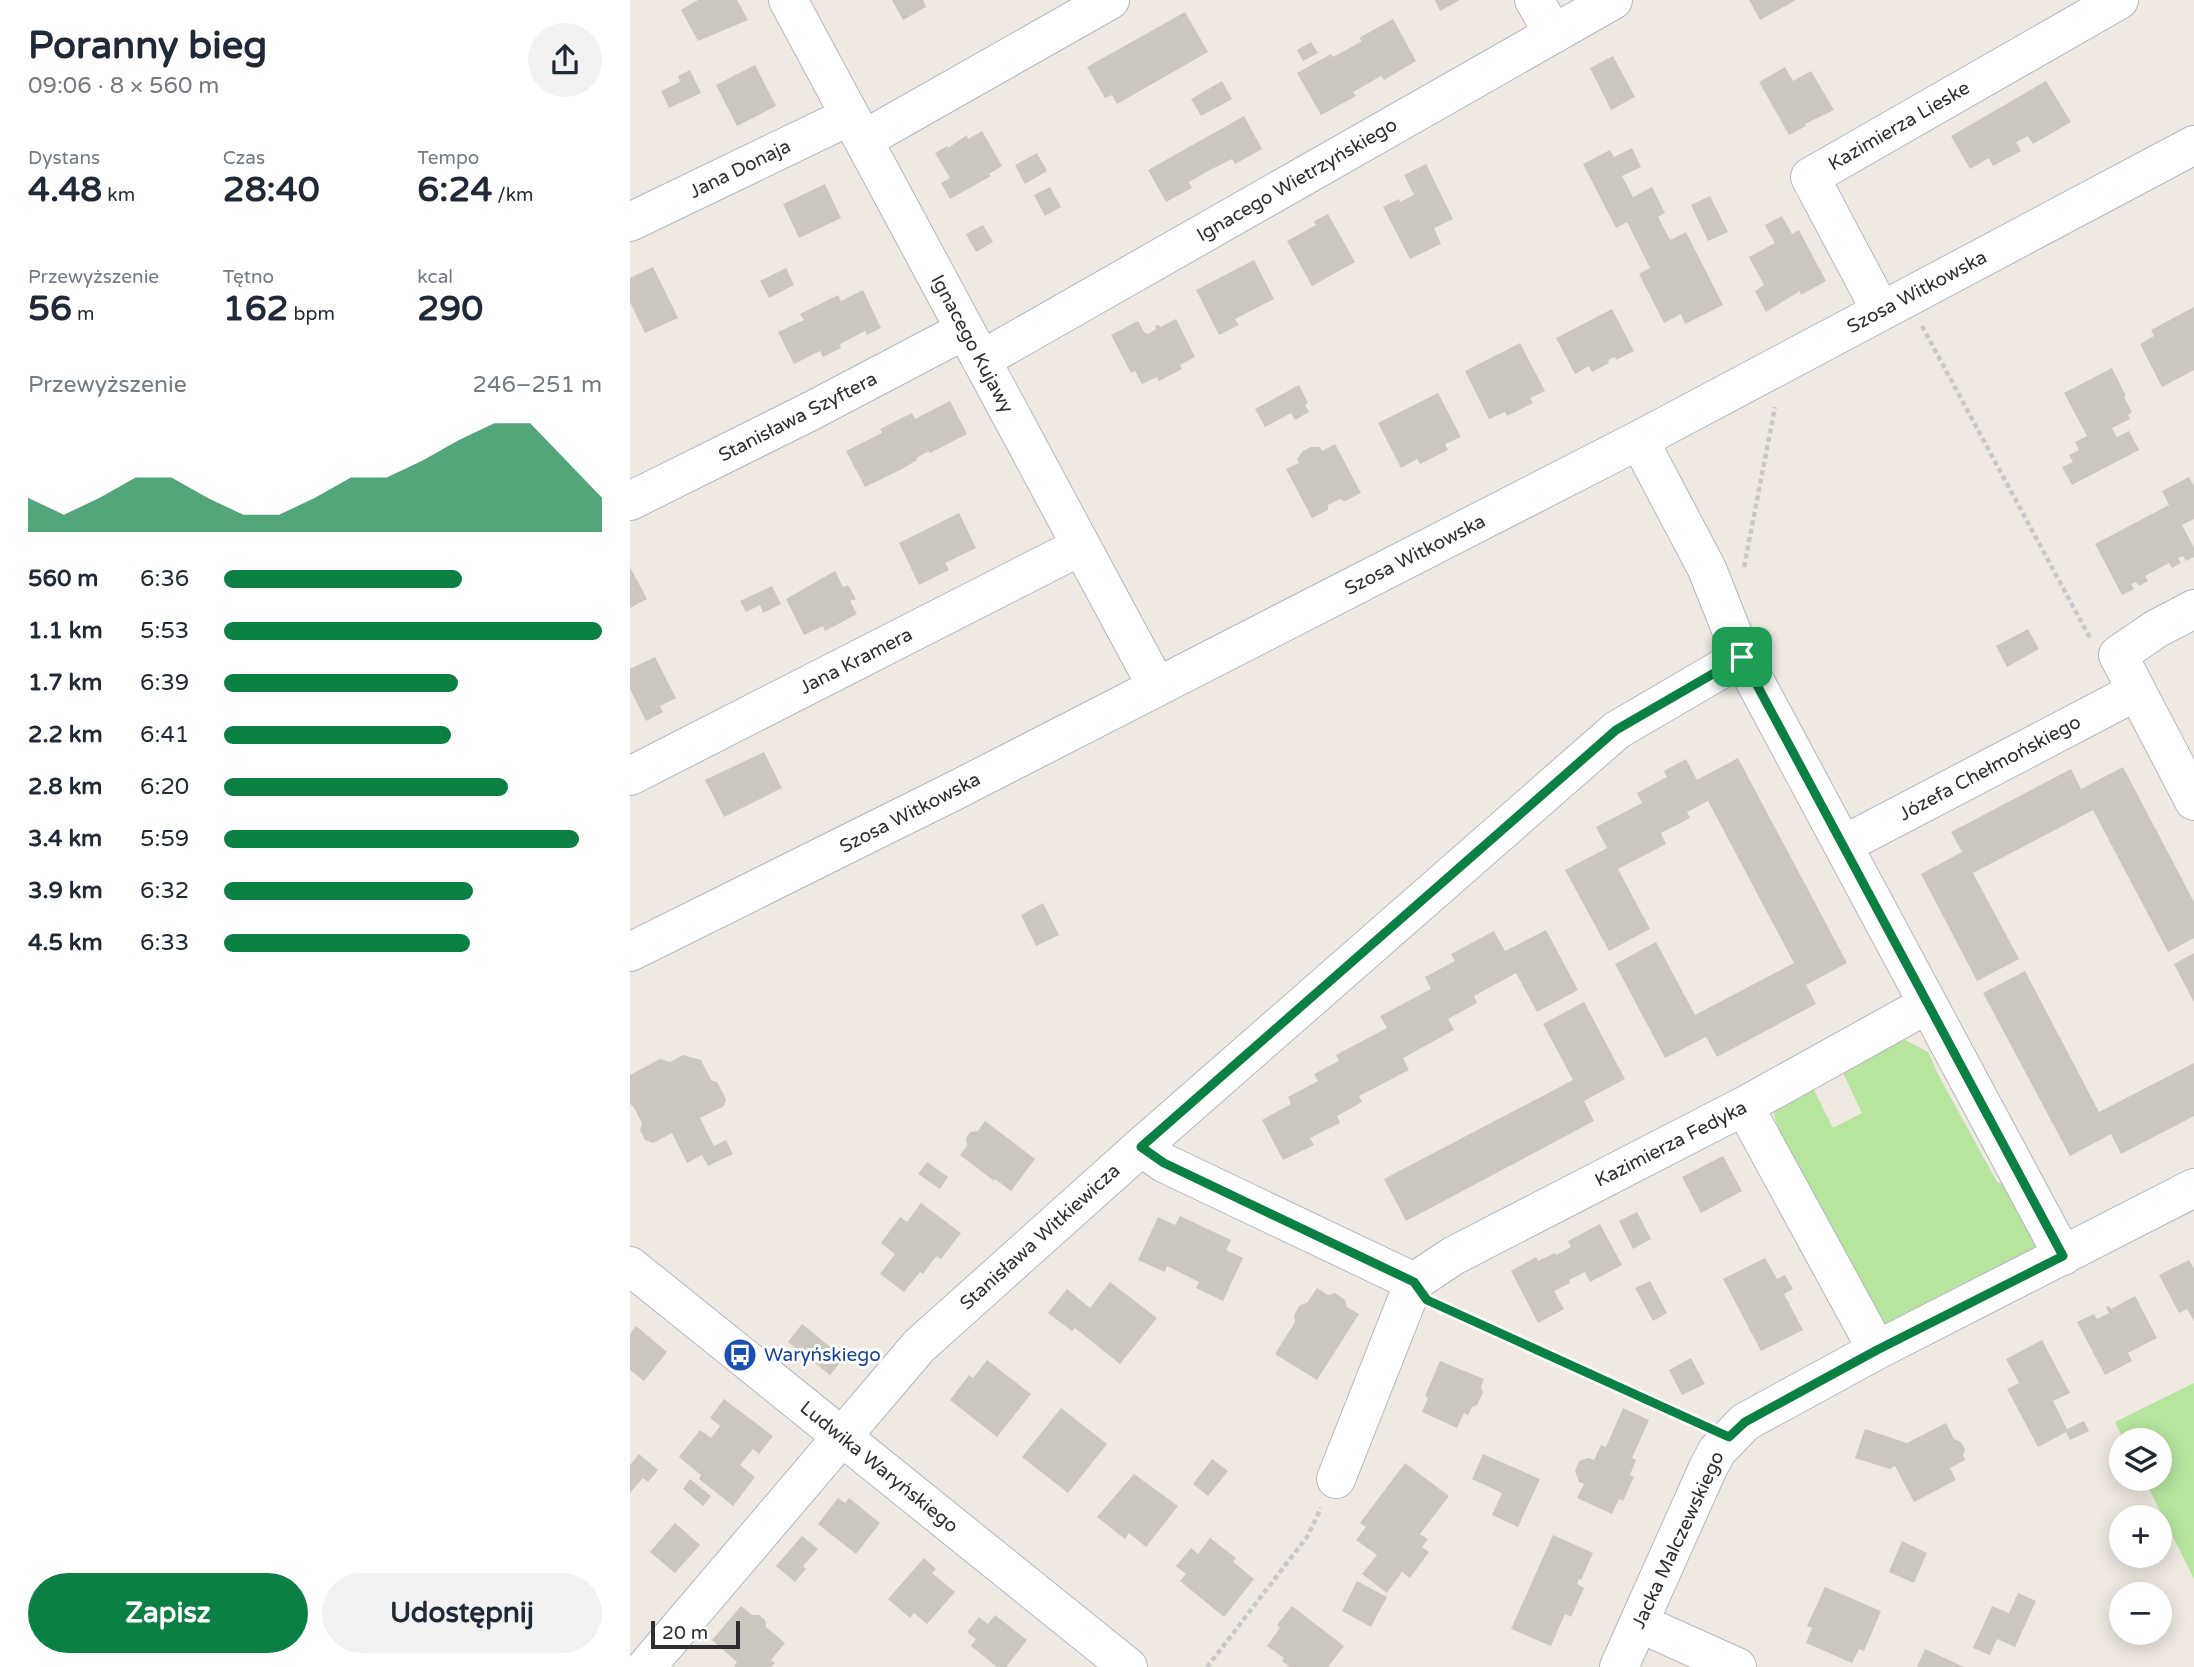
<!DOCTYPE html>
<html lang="pl">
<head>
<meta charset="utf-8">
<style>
	:root { --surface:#fff; --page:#f2f2f3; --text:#1f2937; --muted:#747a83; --accent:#0b8043 }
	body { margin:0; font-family:"Varela Round",sans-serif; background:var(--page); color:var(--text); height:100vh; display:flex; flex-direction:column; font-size:26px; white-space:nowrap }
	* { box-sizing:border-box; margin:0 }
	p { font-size:23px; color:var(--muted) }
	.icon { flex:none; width:38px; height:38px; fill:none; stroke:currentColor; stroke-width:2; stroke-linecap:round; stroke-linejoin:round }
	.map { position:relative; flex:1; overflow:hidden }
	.sheet { display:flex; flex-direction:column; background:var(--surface); width:630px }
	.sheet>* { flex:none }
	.buttons { position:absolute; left:1479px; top:1428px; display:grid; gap:14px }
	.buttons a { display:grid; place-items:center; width:63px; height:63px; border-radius:50%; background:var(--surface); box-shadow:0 4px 18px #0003; font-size:35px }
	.scale { position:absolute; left:21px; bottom:18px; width:89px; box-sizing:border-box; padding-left:7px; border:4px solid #2e2e2e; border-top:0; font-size:19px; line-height:24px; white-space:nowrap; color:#2e2e2e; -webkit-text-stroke:5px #fff; paint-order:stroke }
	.pin { position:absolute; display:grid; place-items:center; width:60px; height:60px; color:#fff; margin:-30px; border-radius:14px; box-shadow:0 4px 10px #0006 }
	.round { display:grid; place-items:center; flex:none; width:74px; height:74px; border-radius:37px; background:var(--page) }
	.summary { display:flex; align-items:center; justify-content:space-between; height:119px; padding:0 28px }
	h1 { font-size:38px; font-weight:800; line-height:52px }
	.figures { display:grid; grid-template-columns:repeat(3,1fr); gap:10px; height:119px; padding:7px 28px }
	.figures div { display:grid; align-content:center }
	.figures b { font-size:35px; font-weight:800 }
	.figures small { font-size:19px; font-weight:400 }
	.figures p { font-size:19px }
	.chart { height:196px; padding:14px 28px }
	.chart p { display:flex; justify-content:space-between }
	.chart svg { width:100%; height:126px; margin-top:7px; fill:var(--accent); opacity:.7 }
	.primary-button { display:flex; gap:14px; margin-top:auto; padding:14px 28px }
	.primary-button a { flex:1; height:80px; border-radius:42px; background:var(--accent); color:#fff; font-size:28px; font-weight:800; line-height:80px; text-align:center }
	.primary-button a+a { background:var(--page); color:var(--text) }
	ul { padding:0 28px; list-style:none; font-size:23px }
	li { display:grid; grid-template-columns:112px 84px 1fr; align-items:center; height:52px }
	li i { height:18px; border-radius:9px; background:var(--accent) }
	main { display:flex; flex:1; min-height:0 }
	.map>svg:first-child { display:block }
	.green { fill:#b6e59e }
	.building { fill:#cbc7bf }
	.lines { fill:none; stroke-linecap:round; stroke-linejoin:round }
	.minor-casing { stroke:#b4b7c1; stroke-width:40 }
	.path { stroke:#c9c9c9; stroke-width:4.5; stroke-dasharray:5 3.5; stroke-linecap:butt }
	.minor { stroke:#fff; stroke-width:38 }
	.route-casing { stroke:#fff; stroke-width:14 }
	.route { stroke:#0b8043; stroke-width:9 }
	.labels { text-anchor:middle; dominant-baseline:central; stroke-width:6; stroke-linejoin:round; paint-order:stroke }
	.street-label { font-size:19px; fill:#2e2e2e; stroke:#fff }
	.transit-label { font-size:19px; fill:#164399; stroke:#fff; text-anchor:start }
</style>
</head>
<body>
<main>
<section class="sheet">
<div class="summary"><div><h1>Poranny bieg</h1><p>09:06 · 8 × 560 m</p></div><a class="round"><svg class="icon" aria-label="share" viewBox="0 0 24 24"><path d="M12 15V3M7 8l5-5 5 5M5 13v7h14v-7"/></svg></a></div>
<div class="figures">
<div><p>Dystans</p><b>4.48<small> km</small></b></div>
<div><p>Czas</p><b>28:40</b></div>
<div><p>Tempo</p><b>6:24<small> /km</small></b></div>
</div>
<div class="figures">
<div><p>Przewyższenie</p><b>56<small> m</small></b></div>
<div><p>Tętno</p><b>162<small> bpm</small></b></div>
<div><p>kcal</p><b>290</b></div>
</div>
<div class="chart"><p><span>Przewyższenie</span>246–251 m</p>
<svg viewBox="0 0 160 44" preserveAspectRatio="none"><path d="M0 44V32L10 38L20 32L30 25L40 25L50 32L60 38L70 38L80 32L90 25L100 25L110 19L120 12L130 6L140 6L150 19L160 32V44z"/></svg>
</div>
<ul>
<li><b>560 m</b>6:36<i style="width:63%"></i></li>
<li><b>1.1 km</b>5:53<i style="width:100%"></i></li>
<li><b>1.7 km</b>6:39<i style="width:62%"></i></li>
<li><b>2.2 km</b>6:41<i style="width:60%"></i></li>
<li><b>2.8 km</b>6:20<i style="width:75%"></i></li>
<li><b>3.4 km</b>5:59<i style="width:94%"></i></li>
<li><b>3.9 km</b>6:32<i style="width:66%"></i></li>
<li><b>4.5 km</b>6:33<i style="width:65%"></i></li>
</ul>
<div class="primary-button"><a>Zapisz</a><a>Udostępnij</a></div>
</section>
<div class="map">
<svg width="1564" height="1667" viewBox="0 0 1564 1667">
	<rect width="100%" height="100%" fill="#efe9e1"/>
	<path class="green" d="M 1275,1040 L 1298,1052 L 1310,1078 L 1367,1182 L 1374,1184 L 1405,1237 L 1406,1248 L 1275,1325 L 1254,1324 L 1150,1137 L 1144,1114 L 1149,1099 L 1182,1086 L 1203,1128 L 1232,1113 L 1212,1071 L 1253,1048 Z
		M 1564,1383 L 1564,1579 L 1514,1479 L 1530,1479 L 1530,1440 L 1494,1440 L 1485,1422 Z"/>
	<path class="building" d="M 68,0 L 107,0 L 118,20 L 68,41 L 51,10 Z
		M 262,0 L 293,0 L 296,7 L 273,20 Z
		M 805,0 L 830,0 L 810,11 Z
		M 1119,0 L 1166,0 L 1130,20 Z
		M 555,12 L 578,52 L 487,104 L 482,95 L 475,98 L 457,67 Z
		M 763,19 L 786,61 L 754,80 L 751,76 L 723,92 L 726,96 L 691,115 L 667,73 L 701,54 L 703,57 L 718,49 L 732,41 L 729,38 Z
		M 681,42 L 688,53 L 673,61 L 667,50 Z
		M 983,56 L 1005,97 L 981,110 L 960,68 Z
		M 125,65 L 146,106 L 107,126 L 86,85 Z
		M 1155,67 L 1163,81 L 1181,71 L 1204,110 L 1175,124 L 1176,126 L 1159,135 L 1129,82 Z
		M 60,70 L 71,93 L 39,108 L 31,91 L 50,82 L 48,76 Z
		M 592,81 L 602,99 L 571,116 L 561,99 Z
		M 1416,81 L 1441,122 L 1403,144 L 1398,136 L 1386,142 L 1391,151 L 1363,166 L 1359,158 L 1340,169 L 1321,136 Z
		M 614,116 L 632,149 L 605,164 L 602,159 L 580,170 L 559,182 L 562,188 L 536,202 L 518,170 Z
		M 352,131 L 372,166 L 359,174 L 361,176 L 320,199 L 311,183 L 320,178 L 305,153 L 317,146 L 318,148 L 337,135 L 338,139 Z
		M 1002,148 L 1011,167 L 992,176 L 1003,197 L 1022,187 L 1035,213 L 1028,217 L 1040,240 L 1056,232 L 1093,305 L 1055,324 L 1051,314 L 1034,323 L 1009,274 L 1020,268 L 997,222 L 986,228 L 953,164 L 980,150 L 984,157 Z
		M 407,153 L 417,171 L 395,184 L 385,165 Z
		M 796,164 L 823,219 L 804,228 L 811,244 L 780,259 L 753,207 L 769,199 L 770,202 L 784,195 L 774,175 Z
		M 195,184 L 211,218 L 169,238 L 153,204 Z
		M 420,187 L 431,207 L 415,216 L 404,195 Z
		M 1080,196 L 1098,232 L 1078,241 L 1061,205 Z
		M 698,214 L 725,262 L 682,286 L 657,241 L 686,225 L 684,221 Z
		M 1152,216 L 1162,234 L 1169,230 L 1196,281 L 1171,295 L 1170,291 L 1136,312 L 1125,291 L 1134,285 L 1119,257 L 1145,243 L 1135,225 Z
		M 353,225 L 363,242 L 346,252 L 336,234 Z
		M 624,260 L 644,299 L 605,319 L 609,325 L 589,335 L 566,290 Z
		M 23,267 L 48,318 L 15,333 L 0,302 L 0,278 Z
		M 156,268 L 164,285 L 139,298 L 130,281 Z
		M 233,290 L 251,328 L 237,335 L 235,331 L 210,344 L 211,348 L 193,357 L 190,351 L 164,364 L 148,332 L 174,320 L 170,314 L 208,295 L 211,301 Z
		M 1564,307 L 1564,370 L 1532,387 L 1510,344 L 1524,336 L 1521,330 Z
		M 982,309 L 1004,351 L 986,360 L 985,357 L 978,360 L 979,363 L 962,372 L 959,366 L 945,374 L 926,338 Z
		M 546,319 L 565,357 L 550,365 L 552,369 L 529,381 L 527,377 L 512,384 L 505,371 L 501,373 L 481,335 L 508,321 L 514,332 L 518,334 L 526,329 L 525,326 L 529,325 L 530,327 Z
		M 890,343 L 915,391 L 900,398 L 903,403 L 877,416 L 875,412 L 859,419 L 835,371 Z
		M 1482,368 L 1496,396 L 1494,397 L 1502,412 L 1498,415 L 1500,419 L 1482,428 L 1487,437 L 1499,431 L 1509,450 L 1442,485 L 1432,467 L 1443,462 L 1439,455 L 1449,450 L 1445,442 L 1457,436 L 1434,393 Z
		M 669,385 L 678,403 L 675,405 L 679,412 L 665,420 L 661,413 L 635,427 L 625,409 Z
		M 808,393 L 831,437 L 815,444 L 818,450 L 790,464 L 787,459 L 771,468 L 748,423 Z
		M 320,401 L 337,434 L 300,453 L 299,451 L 286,458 L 287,460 L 272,469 L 235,487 L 216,451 L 252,433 L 250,429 L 282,413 L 285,419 Z
		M 705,444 L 731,493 L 715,501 L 710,499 L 698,505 L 698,510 L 682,518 L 656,469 L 669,463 L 667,459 L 673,451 L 681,447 L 690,447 L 692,451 Z
		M 1559,477 L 1564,486 L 1564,519 L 1552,525 L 1564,548 L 1564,557 L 1556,561 L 1553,556 L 1548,558 L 1551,563 L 1542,568 L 1539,563 L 1515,576 L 1518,581 L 1509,586 L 1506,582 L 1501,584 L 1504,589 L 1492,595 L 1465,544 L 1539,505 L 1532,491 Z
		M 329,513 L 346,548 L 315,563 L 319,570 L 289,585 L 269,543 Z
		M 0,567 L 17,599 L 0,608 Z
		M 205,571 L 213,587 L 218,585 L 226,599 L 220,601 L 227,614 L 195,631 L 193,626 L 174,635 L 156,599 Z
		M 142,586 L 151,604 L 133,613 L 130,605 L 116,612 L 110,601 Z
		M 1398,629 L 1409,649 L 1377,667 L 1366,646 Z
		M 25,657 L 46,698 L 30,706 L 33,712 L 16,721 L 0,689 L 0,669 Z
		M 134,752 L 152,788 L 94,817 L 75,780 Z
		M 1108,758 L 1217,963 L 1176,985 L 1186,1004 L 1087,1057 L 1076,1037 L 1035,1058 L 985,964 L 1026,942 L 1065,1015 L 1164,963 L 1078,801 L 1057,812 L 1060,818 L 1031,833 L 1036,844 L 988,869 L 1020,929 L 979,951 L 935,870 L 977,848 L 966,827 L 1012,803 L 1007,793 L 1037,777 L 1034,771 L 1056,759 L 1067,780 Z
		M 1493,767 L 1564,902 L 1564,938 L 1538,952 L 1463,810 L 1343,873 L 1389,959 L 1347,981 L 1291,874 L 1332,852 L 1321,832 L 1441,769 L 1451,789 Z
		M 413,903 L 429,935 L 406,946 L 391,915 Z
		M 916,930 L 948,990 L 907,1012 L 886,973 L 844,996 L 847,1003 L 818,1019 L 824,1030 L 773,1058 L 779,1070 L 729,1096 L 732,1102 L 707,1116 L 710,1123 L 680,1138 L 684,1145 L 653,1160 L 632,1120 L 661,1104 L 658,1097 L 688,1081 L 684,1074 L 709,1061 L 706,1055 L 757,1028 L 750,1016 L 801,989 L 795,977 L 825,961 L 821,954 L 864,931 L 875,951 Z
		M 1564,953 L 1564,1002 L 1544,964 Z
		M 1395,971 L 1469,1112 L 1564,1063 L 1564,1116 L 1491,1154 L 1481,1134 L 1440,1156 L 1353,993 Z
		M 954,1002 L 995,1079 L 954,1101 L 964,1121 L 776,1221 L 754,1179 L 943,1080 L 913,1024 Z
		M 53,1055 L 71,1060 L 81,1080 L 87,1082 L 96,1099 L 94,1106 L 70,1118 L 84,1146 L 96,1140 L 103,1154 L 78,1166 L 72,1155 L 57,1163 L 42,1133 L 23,1143 L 15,1140 L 10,1130 L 12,1123 L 3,1106 L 0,1104 L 0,1075 L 30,1059 L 40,1062 Z
		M 355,1121 L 405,1159 L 381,1191 L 365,1179 L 364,1181 L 330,1155 L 337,1146 L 336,1138 L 340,1132 L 348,1131 Z
		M 1093,1156 L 1112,1191 L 1071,1213 L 1052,1177 Z
		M 297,1162 L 318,1177 L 310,1189 L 288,1174 Z
		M 291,1203 L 331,1233 L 311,1259 L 306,1256 L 293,1274 L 290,1272 L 274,1292 L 250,1274 L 265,1254 L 251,1243 L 270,1217 L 277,1222 Z
		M 1007,1212 L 1021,1239 L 1003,1249 L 989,1221 Z
		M 550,1216 L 601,1240 L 596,1250 L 613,1258 L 593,1301 L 566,1288 L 569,1282 L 537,1266 L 535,1272 L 508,1260 L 528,1217 L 545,1225 Z
		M 970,1224 L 992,1265 L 960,1282 L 955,1272 L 939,1280 L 940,1283 L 924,1291 L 934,1309 L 908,1323 L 881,1271 L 906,1257 L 908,1261 L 925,1253 L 926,1255 L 941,1247 L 938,1241 Z
		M 1135,1258 L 1147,1279 L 1155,1275 L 1163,1289 L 1154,1294 L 1173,1330 L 1131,1351 L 1093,1279 Z
		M 1559,1260 L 1564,1269 L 1564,1321 L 1557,1309 L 1549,1313 L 1529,1275 Z
		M 1020,1281 L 1037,1313 L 1023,1321 L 1005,1288 Z
		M 480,1282 L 527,1318 L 490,1364 L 445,1328 L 442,1331 L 418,1313 L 437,1289 L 460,1308 Z
		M 687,1288 L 698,1295 L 705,1293 L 715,1300 L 717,1307 L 729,1314 L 687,1380 L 645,1354 L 665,1322 L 664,1315 L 670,1305 L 677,1303 Z
		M 1505,1296 L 1527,1338 L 1498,1353 L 1502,1361 L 1475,1375 L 1447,1322 L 1464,1314 L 1467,1319 L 1479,1313 L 1476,1307 L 1479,1306 L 1481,1309 Z
		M 172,1324 L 214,1358 L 200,1375 L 158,1342 Z
		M 6,1326 L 37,1352 L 14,1381 L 0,1370 L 0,1334 Z
		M 1412,1340 L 1440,1393 L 1423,1401 L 1437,1429 L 1454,1421 L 1459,1431 L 1440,1440 L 1436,1432 L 1408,1447 L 1377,1389 L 1389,1383 L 1376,1359 Z
		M 1061,1358 L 1075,1384 L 1052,1395 L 1039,1370 Z
		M 357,1360 L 401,1394 L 367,1437 L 320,1400 L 339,1375 L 343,1378 Z
		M 810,1361 L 854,1379 L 851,1387 L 853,1392 L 847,1405 L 842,1407 L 838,1415 L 834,1413 L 827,1428 L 792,1412 L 798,1398 L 795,1396 Z
		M 94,1399 L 143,1436 L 129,1454 L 123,1449 L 110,1465 L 125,1477 L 103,1506 L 69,1479 L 71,1475 L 49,1457 L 70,1430 L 81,1438 L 90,1426 L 80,1418 Z
		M 431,1408 L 477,1444 L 438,1493 L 392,1457 Z
		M 993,1408 L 1019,1420 L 1002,1458 L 1006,1460 L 1000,1475 L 1004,1477 L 993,1501 L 989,1499 L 982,1514 L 947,1498 L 954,1484 L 949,1482 L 945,1471 L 949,1461 L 959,1458 L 964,1460 L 971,1445 L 976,1447 Z
		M 1316,1423 L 1324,1439 L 1331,1442 L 1335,1450 L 1333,1455 L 1335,1460 L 1320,1468 L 1326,1480 L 1284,1502 L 1265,1466 L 1260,1469 L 1225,1458 L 1235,1429 L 1277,1443 Z
		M 9,1454 L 28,1470 L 18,1482 L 13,1478 L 0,1493 L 0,1465 Z
		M 853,1454 L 910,1479 L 888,1527 L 862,1515 L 872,1493 L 842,1479 Z
		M 582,1459 L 598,1471 L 578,1496 L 563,1484 Z
		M 775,1463 L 819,1496 L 790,1534 L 798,1539 L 792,1547 L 799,1552 L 780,1578 L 772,1572 L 757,1593 L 732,1574 L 747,1555 L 726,1540 L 736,1527 L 730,1523 Z
		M 504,1474 L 548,1506 L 516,1547 L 499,1533 L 495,1539 L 467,1517 Z
		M 60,1479 L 81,1496 L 73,1506 L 53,1489 Z
		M 208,1498 L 215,1503 L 219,1498 L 250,1523 L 226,1554 L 188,1524 Z
		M 45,1523 L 70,1545 L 45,1573 L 20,1552 Z
		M 923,1535 L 963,1553 L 951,1580 L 949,1579 L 947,1584 L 954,1588 L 941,1617 L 935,1614 L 921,1646 L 881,1629 Z
		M 172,1536 L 188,1549 L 173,1566 L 176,1569 L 165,1582 L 146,1566 Z
		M 580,1538 L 606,1558 L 603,1562 L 624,1579 L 594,1617 L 550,1581 L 556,1574 L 546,1566 L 561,1548 L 568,1554 Z
		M 1272,1541 L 1297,1553 L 1284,1583 L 1259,1572 Z
		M 294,1558 L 306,1569 L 302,1573 L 325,1592 L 297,1624 L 284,1613 L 280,1618 L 258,1599 Z
		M 727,1581 L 757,1597 L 741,1627 L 712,1611 Z
		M 1195,1587 L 1251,1611 L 1234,1651 L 1229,1649 L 1222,1663 L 1176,1643 L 1182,1628 L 1177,1626 Z
		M 1388,1593 L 1406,1601 L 1385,1647 L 1367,1639 L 1360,1655 L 1343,1648 L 1362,1606 L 1379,1613 Z
		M 111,1606 L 122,1615 L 129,1615 L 135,1620 L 136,1627 L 155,1643 L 141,1660 L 145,1663 L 141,1667 L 106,1667 L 104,1666 L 107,1662 L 82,1640 Z
		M 662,1606 L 714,1646 L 698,1667 L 660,1667 L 652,1661 L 654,1658 L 637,1646 L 650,1628 L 647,1625 Z
		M 365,1615 L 397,1640 L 376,1667 L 367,1667 L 341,1646 L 346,1639 L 337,1632 L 349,1617 L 358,1624 Z
		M 1295,1649 L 1334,1667 L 1287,1667 Z"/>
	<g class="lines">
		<defs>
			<path id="minor" d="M 158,0 L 527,687
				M 904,0 L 924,34
				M 233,140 L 480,0
				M 0,222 L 220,116
				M 1251,311 L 1180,177 L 1489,0
				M 351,360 L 983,0
				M 1009,440 L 1077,569 L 1112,657 L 1433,1256
				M 0,501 L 181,411 L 335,330
				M 1564,609 L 1526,629 L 1488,655 L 1564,801
				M 0,776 L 451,546
				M 1213,845 L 1507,691
				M 0,952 L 326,790 L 1009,440 L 1564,145
				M 1114,1106 L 1247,1350
				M 511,1147 L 534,1163 L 784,1282 L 823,1256 L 1114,1106 L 1298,1004
				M 0,1266 L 498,1667
				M 706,1479 L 784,1282
				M 1009,1623 L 1107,1667
				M 16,1667 L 289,1346 L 511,1147 L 987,730 L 1112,657
				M 989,1667 L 1078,1468 L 1087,1451 L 1115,1422 L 1247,1350 L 1564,1188"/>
		</defs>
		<use href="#minor" class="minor-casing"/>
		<path class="path" d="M 1292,326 L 1460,638
			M 1114,567 L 1145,407
			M 810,1306 L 1069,1423
			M 577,1667 L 677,1537 L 691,1508"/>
		<use href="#minor" class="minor"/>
	</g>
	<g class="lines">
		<defs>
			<path id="route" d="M 1112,657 L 1433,1256 L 1247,1350 L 1115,1422 L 1099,1437 L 797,1300 L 784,1282 L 534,1163 L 511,1147 L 986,730 Z"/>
		</defs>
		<use href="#route" class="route-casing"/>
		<use href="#route" class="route"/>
	</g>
	<defs>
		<symbol id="bus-disc" viewBox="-11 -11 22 22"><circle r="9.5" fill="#1a4fb4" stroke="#fff"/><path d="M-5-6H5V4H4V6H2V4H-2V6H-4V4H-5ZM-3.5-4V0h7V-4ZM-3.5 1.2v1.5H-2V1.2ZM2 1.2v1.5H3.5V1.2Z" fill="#fff"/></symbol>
	</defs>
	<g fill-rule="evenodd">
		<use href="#bus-disc" x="91" y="1336" width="38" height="38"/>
	</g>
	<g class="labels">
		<g class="street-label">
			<text transform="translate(1269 126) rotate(-30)">Kazimierza Lieske</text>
			<text transform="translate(110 169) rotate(-26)">Jana Donaja</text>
			<text transform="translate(667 180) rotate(-30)">Ignacego Wietrzyńskiego</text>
			<text transform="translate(1287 292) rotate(-28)">Szosa Witkowska</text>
			<text transform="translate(342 344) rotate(62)">Ignacego Kujawy</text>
			<text transform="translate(168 417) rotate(-27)">Stanisława Szyftera</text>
			<text transform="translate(785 555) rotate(-27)">Szosa Witkowska</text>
			<text transform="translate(226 661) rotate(-27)">Jana Kramera</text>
			<text transform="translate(1360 768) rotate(-28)">Józefa Chełmońskiego</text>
			<text transform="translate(280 813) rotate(-27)">Szosa Witkowska</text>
			<text transform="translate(1041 1144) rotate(-27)">Kazimierza Fedyka</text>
			<text transform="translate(410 1237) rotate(-42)">Stanisława Witkiewicza</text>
			<text transform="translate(249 1467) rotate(39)">Ludwika Waryńskiego</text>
			<text transform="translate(1048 1540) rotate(-65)">Jacka Malczewskiego</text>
		</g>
		<g class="transit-label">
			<text x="134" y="1355">Waryńskiego</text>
		</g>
	</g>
</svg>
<div class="buttons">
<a><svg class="icon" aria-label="layers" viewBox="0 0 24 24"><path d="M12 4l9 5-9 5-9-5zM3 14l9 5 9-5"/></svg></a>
<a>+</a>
<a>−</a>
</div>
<div class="scale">20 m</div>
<div class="pin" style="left:1112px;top:657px;background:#1e9e55"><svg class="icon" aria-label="arrive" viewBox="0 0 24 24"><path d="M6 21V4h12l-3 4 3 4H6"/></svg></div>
</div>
</main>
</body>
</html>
